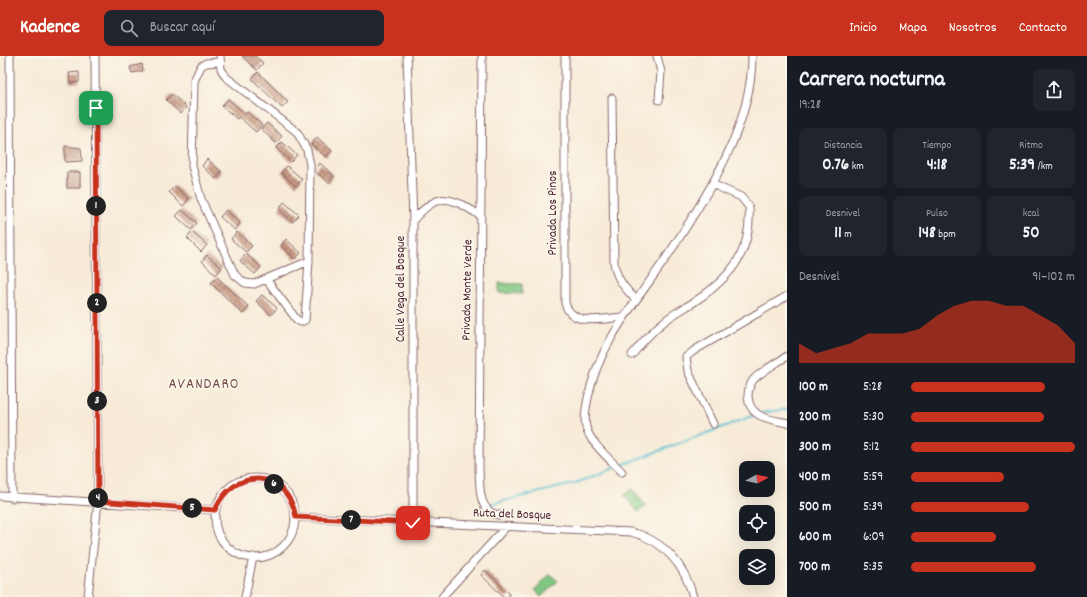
<!DOCTYPE html>
<html lang="es">
<head>
<meta charset="utf-8">
<style>
	:root { --surface:#171b24; --page:#20242c; --text:#f1f3f6; --muted:#9ea1a6; --accent:#c8321e }
	body { margin:0; font-family:Dekko,sans-serif; background:var(--page); color:var(--text); height:100vh; display:flex; flex-direction:column; font-size:15px; white-space:nowrap }
	* { box-sizing:border-box; margin:0 }
	p { font-size:13px; color:var(--muted) }
	.icon { flex:none; width:22px; height:22px; fill:none; stroke:currentColor; stroke-width:2; stroke-linecap:round; stroke-linejoin:round }
	.map { position:relative; flex:1; overflow:hidden }
	.sheet { display:flex; flex-direction:column; background:var(--surface); width:300px }
	.sheet>* { flex:none }
	.needle { width:26px; rotate:82deg }
	.fabs { position:absolute; left:739px; top:405px; display:grid; gap:8px }
	.fabs a { display:grid; place-items:center; width:36px; height:36px; border-radius:8px; background:var(--surface); box-shadow:0 4px 16px #0002; font-size:20px }
	.pin { position:absolute; display:grid; place-items:center; width:34px; height:34px; color:#fff; margin:-17px; border-radius:8px; box-shadow:0 2px 6px #0006 }
	.km { position:absolute; width:20px; height:20px; margin:-10px; border-radius:50%; background:#222; color:#fff; font-size:11px; line-height:20px; text-align:center }
	.round { display:grid; place-items:center; flex:none; width:42px; height:42px; border-radius:8px; background:var(--page) }
	.headline { display:flex; align-items:center; justify-content:space-between; height:68px; padding:0 12px }
	h1 { font-size:22px; font-weight:800; line-height:30px }
	.metrics { display:grid; grid-template-columns:repeat(3,1fr); gap:6px; height:68px; padding:4px 12px }
	.metrics div { display:grid; align-content:center; border-radius:8px; background:var(--page); text-align:center }
	.metrics b { font-size:17px; font-weight:800 }
	.metrics small { font-size:11px; font-weight:400 }
	.metrics p { font-size:11px }
	.chart { height:112px; padding:8px 12px }
	.chart p { display:flex; justify-content:space-between }
	.chart svg { width:100%; height:72px; margin-top:4px; fill:var(--accent); opacity:.7 }
	ul { padding:0 12px; list-style:none; font-size:13px }
	li { display:grid; grid-template-columns:64px 48px 1fr; align-items:center; height:30px }
	li i { height:10px; border-radius:5px; background:var(--accent) }
	header { display:flex; align-items:center; gap:24px; box-sizing:border-box; height:56px; padding:0 20px; background:var(--accent); color:#fff }
	header strong { font-size:19px }
	nav { display:flex; gap:22px; margin-inline-start:auto; font-size:14px }
	.search { width:280px; height:36px; background:var(--page); display:flex; align-items:center; gap:10px; box-sizing:border-box; padding:0 14px; border-radius:8px; color:var(--muted); font-size:15px }
	main { display:flex; flex:1; min-height:0 }
	.map>svg:first-child { display:block }
	.pitch { fill:#80c782; stroke:#657356 }
	.lines { fill:none; stroke-linecap:round; stroke-linejoin:round }
	.stream { stroke:#54bed1; stroke-width:2 }
	.building { fill:url(#building-cross-hatch) }
	.street-casing { stroke:#876668; stroke-width:9 }
	.street { stroke:#fff; stroke-width:7 }
	.route-casing { stroke:#fff; stroke-width:8 }
	.route { stroke:#c8321e; stroke-width:5 }
	.labels { text-anchor:middle; dominant-baseline:central; stroke-width:3; stroke-linejoin:round; paint-order:stroke }
	.street-label { font-size:13px; fill:#4a1f2b; stroke:#fbf7ec }
	.quarter-label { font-size:15px; letter-spacing:1px; fill:#774a4a; stroke:#fbf7ec }
</style>
</head>
<body>
<header>
<strong>Kadence</strong>
<div class="search"><svg class="icon" aria-label="search" viewBox="0 0 24 24"><circle cx="10" cy="10" r="6"/><path d="M15 15l6 6"/></svg>Buscar aquí</div>
<nav><a>Inicio</a><a>Mapa</a><a>Nosotros</a><a>Contacto</a></nav>
</header>
<main>
<div class="map">
<svg width="787" height="541" viewBox="0 0 787 541">
	<defs>
		<pattern id="building-cross-hatch" width="8" height="8" patternUnits="userSpaceOnUse"><rect width="8" height="8" fill="#ca9a83"/><path d="M0 0l8 8M0 8l8-8" fill="none" stroke="#a67d6b"/></pattern>
	</defs>
	<rect width="100%" height="100%" fill="#fbf7ec"/>
	<filter id="ink" filterUnits="userSpaceOnUse"><feTurbulence type="fractalNoise" baseFrequency=".025" numOctaves="2"/><feDisplacementMap in="SourceGraphic" scale="8" xChannelSelector="R" yChannelSelector="G"/><feConvolveMatrix kernelMatrix="1 2 1 2 8 2 1 2 1" color-interpolation-filters="sRGB"/></filter>
	<filter id="wash" filterUnits="userSpaceOnUse"><feTurbulence type="fractalNoise" baseFrequency=".012" numOctaves="4" result="noise"/><feDisplacementMap in="SourceGraphic" scale="16" xChannelSelector="R" yChannelSelector="G"/><feGaussianBlur stdDeviation="0.9" result="paint"/><feColorMatrix in="noise" values="0 0 0 0 0 0 0 0 0 0 0 0 0 0 0 0 0 1.4 0 .05"/><feComposite in="paint" operator="in"/></filter>
	<g filter="url(#wash)">
		<rect width="100%" height="100%" fill="#f7ebd8"/>
		<path class="pitch" d="M 499,227 L 522,228 L 522,238 L 499,237 Z
			M 633,433 L 646,450 L 638,456 L 624,439 Z
			M 550,518 L 558,525 L 541,541 L 535,534 Z"/>
		<g class="lines">
			<path class="stream" d="M 761,357 L 787,353
				M 619,410 L 755,359
				M 487,449 L 573,428 L 614,412"/>
		</g>
		<g id="blocks">
			<path class="building" d="M 242,0 L 255,0 L 263,7 L 257,14 Z
				M 142,8 L 143,15 L 132,17 L 130,11 Z
				M 79,16 L 79,26 L 70,27 L 69,17 Z
				M 258,16 L 288,46 L 282,52 L 252,23 Z
				M 172,38 L 186,51 L 181,58 L 166,44 Z
				M 228,43 L 245,58 L 247,56 L 262,69 L 256,76 L 239,61 L 237,63 L 222,50 Z
				M 267,67 L 282,80 L 276,87 L 261,73 Z
				M 317,81 L 332,95 L 326,101 L 311,88 Z
				M 282,86 L 297,99 L 291,106 L 276,92 Z
				M 65,90 L 81,92 L 82,105 L 65,106 Z
				M 207,103 L 222,116 L 216,123 L 202,110 Z
				M 320,107 L 334,120 L 329,127 L 315,115 Z
				M 287,110 L 302,123 L 296,130 L 281,116 Z
				M 67,116 L 80,116 L 80,132 L 67,132 Z
				M 175,130 L 189,143 L 183,150 L 169,136 Z
				M 284,146 L 299,159 L 293,166 L 279,153 Z
				M 182,154 L 197,167 L 191,174 L 176,160 Z
				M 226,154 L 240,167 L 235,174 L 220,161 Z
				M 192,176 L 207,189 L 201,196 L 187,182 Z
				M 237,176 L 252,190 L 246,196 L 231,183 Z
				M 286,183 L 301,197 L 295,203 L 281,190 Z
				M 246,198 L 261,211 L 255,218 L 240,205 Z
				M 207,199 L 222,212 L 216,219 L 202,205 Z
				M 217,221 L 249,251 L 243,258 L 211,227 Z
				M 262,239 L 277,252 L 271,259 L 256,245 Z
				M 485,514 L 510,538 L 507,541 L 504,541 L 481,519 Z"/>
		</g>
	</g>
	<g filter="url(#ink)">
		<use href="#blocks" fill-opacity="0" stroke="#876668" stroke-width="1"/>
		<g class="lines">
			<defs>
				<path id="street" d="M 10,0 L 12,442
					M 220,0 L 221,13 L 226,21 L 297,76 L 307,94 L 310,109 L 309,205 L 254,228 L 245,227 L 235,219 L 201,143 L 192,110 L 194,25 L 201,10 L 206,7 L 220,6
					M 407,0 L 413,164 L 413,467
					M 482,0 L 479,412 C 480,427 477,457 499,459
					M 565,0 L 565,247 C 572,272 604,262 624,261
					M 657,0 L 661,16 L 659,44
					M 612,42 L 614,206 C 616,223 625,232 635,243
					M 413,164 C 440,135 449,140 481,160
					M 266,223 L 297,264 L 301,266 L 305,264 L 309,205
					M 632,299 C 642,286 653,274 666,264 C 676,256 687,251 697,244 C 732,220 752,195 749,151 L 741,141 L 712,128
					M 787,300 C 777,307 763,314 754,323 C 750,328 748,334 748,340 C 749,362 770,363 787,367
					M 713,368 L 688,315 L 686,301 L 695,294 L 787,240
					M 622,416 C 612,405 589,386 586,371 C 584,362 586,351 588,342 C 600,282 642,240 674,190 C 710,134 752,69 752,0
					M215 462a40 40 0 1 1 80 0a40 40 0 1 1-80 0Z
					M 0,440 L 215,454
					M 297,461 L 631,476 C 663,484 685,509 693,541
					M 88,541 L 98,445 L 95,0
					M 245,541 L 253,501
					M 442,541 L 506,471"/>
			</defs>
			<use href="#street" class="street-casing"/>
			<use href="#street" class="street"/>
		</g>
	</g>
	<g class="lines" filter="url(#ink)">
		<defs>
			<path id="route" d="M 96,52 L 98,445 L 215,454 C 234,410 287,413 296,461 L 413,467"/>
		</defs>
		<use href="#route" class="route-casing"/>
		<use href="#route" class="route"/>
	</g>
	<g class="labels">
		<g class="street-label">
			<text transform="translate(553 157) rotate(-90)">Privada Los Pinos</text>
			<text transform="translate(401 233) rotate(-90)">Calle Vega del Bosque</text>
			<text transform="translate(468 234) rotate(-89)">Privada Monte Verde</text>
			<text transform="translate(512 459) rotate(2)">Ruta del Bosque</text>
		</g>
		<g class="quarter-label">
			<text x="204" y="329">AVANDARO</text>
		</g>
	</g>
</svg>
<div class="fabs">
<a><svg class="needle" viewBox="-14 -14 28 28"><path d="M0-13l5 13h-10z" fill="#e53935"/><path d="M0 13l5-13h-10z" fill="#9ea1a6"/></svg></a>
<a><svg class="icon" aria-label="locate" viewBox="0 0 24 24"><circle cx="12" cy="12" r="6"/><path d="M12 2v4M12 18v4M2 12h4M18 12h4"/></svg></a>
<a><svg class="icon" aria-label="layers" viewBox="0 0 24 24"><path d="M12 4l9 5-9 5-9-5zM3 14l9 5 9-5"/></svg></a>
</div>
<div class="pin" style="left:96px;top:52px;background:#1e9e55"><svg class="icon" aria-label="arrive" viewBox="0 0 24 24"><path d="M6 21V4h12l-3 4 3 4H6"/></svg></div>
<div class="pin" style="left:413px;top:467px;background:#d93025"><svg class="icon" aria-label="check" viewBox="0 0 24 24"><path d="M5 12l5 5 9-10"/></svg></div>
<b class="km" style="left:96px;top:150px">1</b>
<b class="km" style="left:97px;top:247px">2</b>
<b class="km" style="left:97px;top:345px">3</b>
<b class="km" style="left:98px;top:442px">4</b>
<b class="km" style="left:192px;top:452px">5</b>
<b class="km" style="left:274px;top:428px">6</b>
<b class="km" style="left:351px;top:464px">7</b>
</div>
<section class="sheet">
<div class="headline"><div><h1>Carrera nocturna</h1><p>19:28</p></div><a class="round"><svg class="icon" aria-label="share" viewBox="0 0 24 24"><path d="M12 15V3M7 8l5-5 5 5M5 13v7h14v-7"/></svg></a></div>
<div class="metrics">
<div><p>Distancia</p><b>0.76<small> km</small></b></div>
<div><p>Tiempo</p><b>4:18</b></div>
<div><p>Ritmo</p><b>5:39<small> /km</small></b></div>
</div>
<div class="metrics">
<div><p>Desnivel</p><b>11<small> m</small></b></div>
<div><p>Pulso</p><b>148<small> bpm</small></b></div>
<div><p>kcal</p><b>50</b></div>
</div>
<div class="chart"><p><span>Desnivel</span>91–102 m</p>
<svg viewBox="0 0 160 44" preserveAspectRatio="none"><path d="M0 44V32L10 38L20 35L30 32L40 26L50 26L60 26L70 23L80 15L90 9L100 6L110 6L120 9L130 9L140 15L150 21L160 32V44z"/></svg>
</div>
<ul>
<li><b>100 m</b>5:28<i style="width:82%"></i></li>
<li><b>200 m</b>5:30<i style="width:81%"></i></li>
<li><b>300 m</b>5:12<i style="width:100%"></i></li>
<li><b>400 m</b>5:59<i style="width:57%"></i></li>
<li><b>500 m</b>5:39<i style="width:72%"></i></li>
<li><b>600 m</b>6:09<i style="width:52%"></i></li>
<li><b>700 m</b>5:35<i style="width:76%"></i></li>
</ul>
</section>
</main>
</body>
</html>
